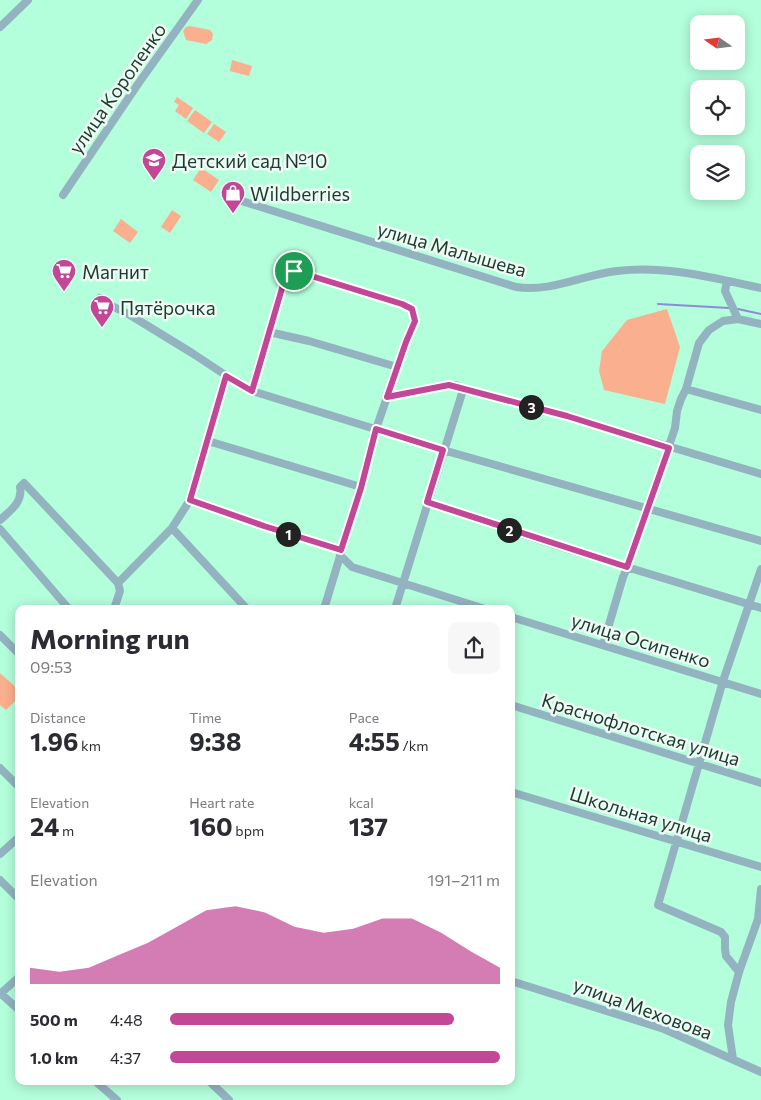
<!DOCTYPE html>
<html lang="en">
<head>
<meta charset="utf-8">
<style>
	:root { --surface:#fff; --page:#f7f7f7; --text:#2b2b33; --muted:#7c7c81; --accent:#c34797 }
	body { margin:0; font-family:Commissioner,sans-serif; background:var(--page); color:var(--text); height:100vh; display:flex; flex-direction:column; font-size:19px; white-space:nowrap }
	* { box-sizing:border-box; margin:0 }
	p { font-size:16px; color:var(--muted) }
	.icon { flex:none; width:28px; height:28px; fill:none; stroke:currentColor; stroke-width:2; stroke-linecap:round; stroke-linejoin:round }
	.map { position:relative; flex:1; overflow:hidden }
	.sheet { position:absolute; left:15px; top:605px; width:500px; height:480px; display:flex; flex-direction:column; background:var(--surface); border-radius:10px; box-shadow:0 2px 12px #0003 }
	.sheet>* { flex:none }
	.needle { width:32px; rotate:284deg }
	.buttons { position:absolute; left:690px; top:15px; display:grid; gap:10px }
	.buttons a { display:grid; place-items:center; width:55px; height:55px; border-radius:10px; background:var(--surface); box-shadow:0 2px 12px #0003; font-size:25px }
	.pin { position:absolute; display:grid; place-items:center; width:42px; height:42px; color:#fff; margin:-21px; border:2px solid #fff; border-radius:50%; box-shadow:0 1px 5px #0007 }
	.km { position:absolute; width:25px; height:25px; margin:-12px; border-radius:50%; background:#222; color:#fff; font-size:14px; line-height:25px; text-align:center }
	.round { display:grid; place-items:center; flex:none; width:52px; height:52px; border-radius:10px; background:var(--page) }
	.head { display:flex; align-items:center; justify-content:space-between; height:85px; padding:0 15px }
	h1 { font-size:28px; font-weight:700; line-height:38px }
	.metrics { display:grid; grid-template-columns:repeat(3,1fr); gap:8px; height:85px; padding:5px 15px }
	.metrics div { display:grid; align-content:center }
	.metrics b { font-size:25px; font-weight:700 }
	.metrics small { font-size:14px; font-weight:400 }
	.metrics p { font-size:14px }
	.chart { height:140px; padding:10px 15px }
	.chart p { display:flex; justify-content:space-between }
	.chart svg { width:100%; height:90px; margin-top:5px; fill:var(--accent); opacity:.7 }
	ul { padding:0 15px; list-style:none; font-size:16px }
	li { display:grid; grid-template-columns:80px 60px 1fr; align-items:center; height:38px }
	li i { height:12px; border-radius:6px; background:var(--accent) }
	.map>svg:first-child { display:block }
	.green { fill:#faaf8e }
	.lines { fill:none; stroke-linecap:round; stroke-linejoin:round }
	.stream { stroke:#8d8bd4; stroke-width:2 }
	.minor { stroke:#93b3c0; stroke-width:8 }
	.route-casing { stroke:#fff; stroke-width:10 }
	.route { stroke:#c34797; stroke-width:6 }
	.labels { text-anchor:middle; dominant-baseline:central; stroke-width:5; stroke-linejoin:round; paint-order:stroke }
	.street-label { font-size:19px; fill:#1c3b2e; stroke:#eefcf5 }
	.poi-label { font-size:19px; fill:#1c3b2e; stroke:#eefcf5; text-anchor:start }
</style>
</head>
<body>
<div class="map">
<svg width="761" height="1100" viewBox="0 0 761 1100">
	<rect width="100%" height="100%" fill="#b3fedb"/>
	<path class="green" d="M 190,26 L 210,30 L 213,34 L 212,40 L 206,44 L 186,40 L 183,31 L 186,27 Z
		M 232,60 L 252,66 L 249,76 L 230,71 Z
		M 177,97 L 193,108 L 186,119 L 175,111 L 179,105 L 174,102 Z
		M 195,110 L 212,122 L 204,133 L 187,121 Z
		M 214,124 L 226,132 L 219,142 L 207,134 Z
		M 201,168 L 219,180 L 211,192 L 193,180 Z
		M 172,210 L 181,216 L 170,233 L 161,227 Z
		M 121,219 L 138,232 L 130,243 L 113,231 Z
		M 667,309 L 680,347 L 665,404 L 604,390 L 599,371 L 602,351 L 627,320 Z
		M 0,673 L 19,690 L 19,697 L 6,710 L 0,705 Z"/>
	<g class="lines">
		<path class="stream" d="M 658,304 L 729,308
			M 738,309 L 761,314"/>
		<path class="minor" d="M 0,27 L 28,0
			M 63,195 L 138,84 L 198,0
			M 232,198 L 516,287 C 553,292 582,275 617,271 C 665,265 714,278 761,288
			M 727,281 L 725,291 L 738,319 L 761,324
			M 100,298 L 108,304 L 130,315 L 192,353 L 239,384 L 252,391 L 443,450 L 761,541
			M 269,332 L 309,341 L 397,367
			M 686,389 L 761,410
			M 252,391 L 285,278 L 289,272 L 294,271 L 402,304 L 411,309 L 415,321 L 406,342 L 376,429 L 361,487 L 324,609
			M 387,397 L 449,385 L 456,385 L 463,390 L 482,393 L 567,416 L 761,474
			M 208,441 L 361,487
			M 190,500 L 264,526 L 341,549
			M 427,502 L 561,547 L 761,608
			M 0,520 C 10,511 23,502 20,487 L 24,483 L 118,583
			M 172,528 L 247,609
			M 0,529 L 69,609
			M 340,555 L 352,567 L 485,609
			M 118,583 L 172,528 L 190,500 L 226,376
			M 114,609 L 120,591 L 118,583
			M 395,609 L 463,390
			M 511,617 L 761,694
			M 0,635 L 19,654
			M 603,645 L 623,577 L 630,561 L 675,428 L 677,411 L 681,399 L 686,389 L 699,343 L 709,330 L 723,321 L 738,319
			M 511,705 L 761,783
			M 0,768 L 19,787
			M 511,792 L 761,867
			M 0,854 L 19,837
			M 0,880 L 19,899
			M 739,972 L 726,956 L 725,949 L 725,937 L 721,932 L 658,905 L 723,681 L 761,569
			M 511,981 L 664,1029 L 761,1072
			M 0,993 L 19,1010
			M 0,994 L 19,977
			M 733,1059 L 728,1025 L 731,1002 L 739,972 L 758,919 L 761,889
			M 95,1081 L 117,1100
			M 209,1081 L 229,1100"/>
	</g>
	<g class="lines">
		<defs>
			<path id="route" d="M 292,270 L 402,304 L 412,309 L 415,321 L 406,342 L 387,397 L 449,385 L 567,416 L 669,448 L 627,567 L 427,502 L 443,450 L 376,429 L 361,488 L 341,550 L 264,526 L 190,500 L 226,376 L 252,391 L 285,278 L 287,274 Z"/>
		</defs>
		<use href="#route" class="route-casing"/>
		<use href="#route" class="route"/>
	</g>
	<defs>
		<symbol id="school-pin" viewBox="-11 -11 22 30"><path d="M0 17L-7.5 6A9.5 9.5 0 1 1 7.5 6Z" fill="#c34797" stroke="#eefcf5"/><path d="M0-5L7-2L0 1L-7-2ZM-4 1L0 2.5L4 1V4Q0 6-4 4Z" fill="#fff"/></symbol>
		<symbol id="shop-pin" viewBox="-11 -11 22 30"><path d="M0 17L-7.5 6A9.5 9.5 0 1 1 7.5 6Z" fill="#c34797" stroke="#eefcf5"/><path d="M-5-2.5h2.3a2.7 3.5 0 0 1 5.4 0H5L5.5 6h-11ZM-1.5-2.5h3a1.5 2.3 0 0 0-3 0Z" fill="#fff"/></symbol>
		<symbol id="supermarket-pin" viewBox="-11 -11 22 30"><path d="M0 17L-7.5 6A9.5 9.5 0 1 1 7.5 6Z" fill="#c34797" stroke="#eefcf5"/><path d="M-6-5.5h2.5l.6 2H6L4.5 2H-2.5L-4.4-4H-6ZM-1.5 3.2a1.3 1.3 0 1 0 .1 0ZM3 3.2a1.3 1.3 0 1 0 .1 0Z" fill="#fff"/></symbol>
	</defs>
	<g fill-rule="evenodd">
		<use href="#school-pin" x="140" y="146" width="28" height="38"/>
		<use href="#shop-pin" x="219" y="179" width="28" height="38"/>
		<use href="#supermarket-pin" x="50" y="257" width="28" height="38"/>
		<use href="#supermarket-pin" x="88" y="293" width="28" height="38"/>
	</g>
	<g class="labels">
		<g class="street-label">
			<text transform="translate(117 88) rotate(-55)">улица Короленко</text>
			<text transform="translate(452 249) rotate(16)">улица Малышева</text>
			<text transform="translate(641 640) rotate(17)">улица Осипенко</text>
			<text transform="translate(641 729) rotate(17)">Краснофлотская улица</text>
			<text transform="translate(641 814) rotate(17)">Школьная улица</text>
			<text transform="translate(643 1008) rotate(20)">улица Меховова</text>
		</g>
		<g class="poi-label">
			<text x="172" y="160">Детский сад №10</text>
			<text x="250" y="193">Wildberries</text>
			<text x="82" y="271">Магнит</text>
			<text x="120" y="307">Пятёрочка</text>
		</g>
	</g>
</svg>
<div class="buttons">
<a><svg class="needle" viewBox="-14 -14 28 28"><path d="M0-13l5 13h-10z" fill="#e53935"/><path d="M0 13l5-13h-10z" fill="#7c7c81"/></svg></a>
<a><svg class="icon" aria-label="locate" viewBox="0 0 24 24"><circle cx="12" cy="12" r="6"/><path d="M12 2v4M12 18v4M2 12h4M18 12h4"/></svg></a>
<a><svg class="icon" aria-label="layers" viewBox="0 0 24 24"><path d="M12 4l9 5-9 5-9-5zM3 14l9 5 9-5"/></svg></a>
</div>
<div class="pin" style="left:294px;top:271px;background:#1e9e55"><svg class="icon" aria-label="arrive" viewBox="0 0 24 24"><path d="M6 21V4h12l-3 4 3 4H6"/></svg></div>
<b class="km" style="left:288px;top:534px">1</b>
<b class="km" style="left:509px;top:530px">2</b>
<b class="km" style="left:531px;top:407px">3</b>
<section class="sheet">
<div class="head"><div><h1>Morning run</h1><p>09:53</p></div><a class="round"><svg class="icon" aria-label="share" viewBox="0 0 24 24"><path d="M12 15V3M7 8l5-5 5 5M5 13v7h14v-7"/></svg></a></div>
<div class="metrics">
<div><p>Distance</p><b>1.96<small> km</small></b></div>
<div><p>Time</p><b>9:38</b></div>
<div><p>Pace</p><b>4:55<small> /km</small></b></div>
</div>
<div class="metrics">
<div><p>Elevation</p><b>24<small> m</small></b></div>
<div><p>Heart rate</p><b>160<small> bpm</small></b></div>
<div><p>kcal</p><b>137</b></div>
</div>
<div class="chart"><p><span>Elevation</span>191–211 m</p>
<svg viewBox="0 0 160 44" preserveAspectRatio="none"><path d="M0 44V36L10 38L20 36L30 30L40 24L50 16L60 8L70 6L80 9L90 16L100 19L110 17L120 12L130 12L140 19L150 28L160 36V44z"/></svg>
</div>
<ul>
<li><b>500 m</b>4:48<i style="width:86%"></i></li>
<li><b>1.0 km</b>4:37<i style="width:100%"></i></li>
</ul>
</section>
</div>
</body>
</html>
